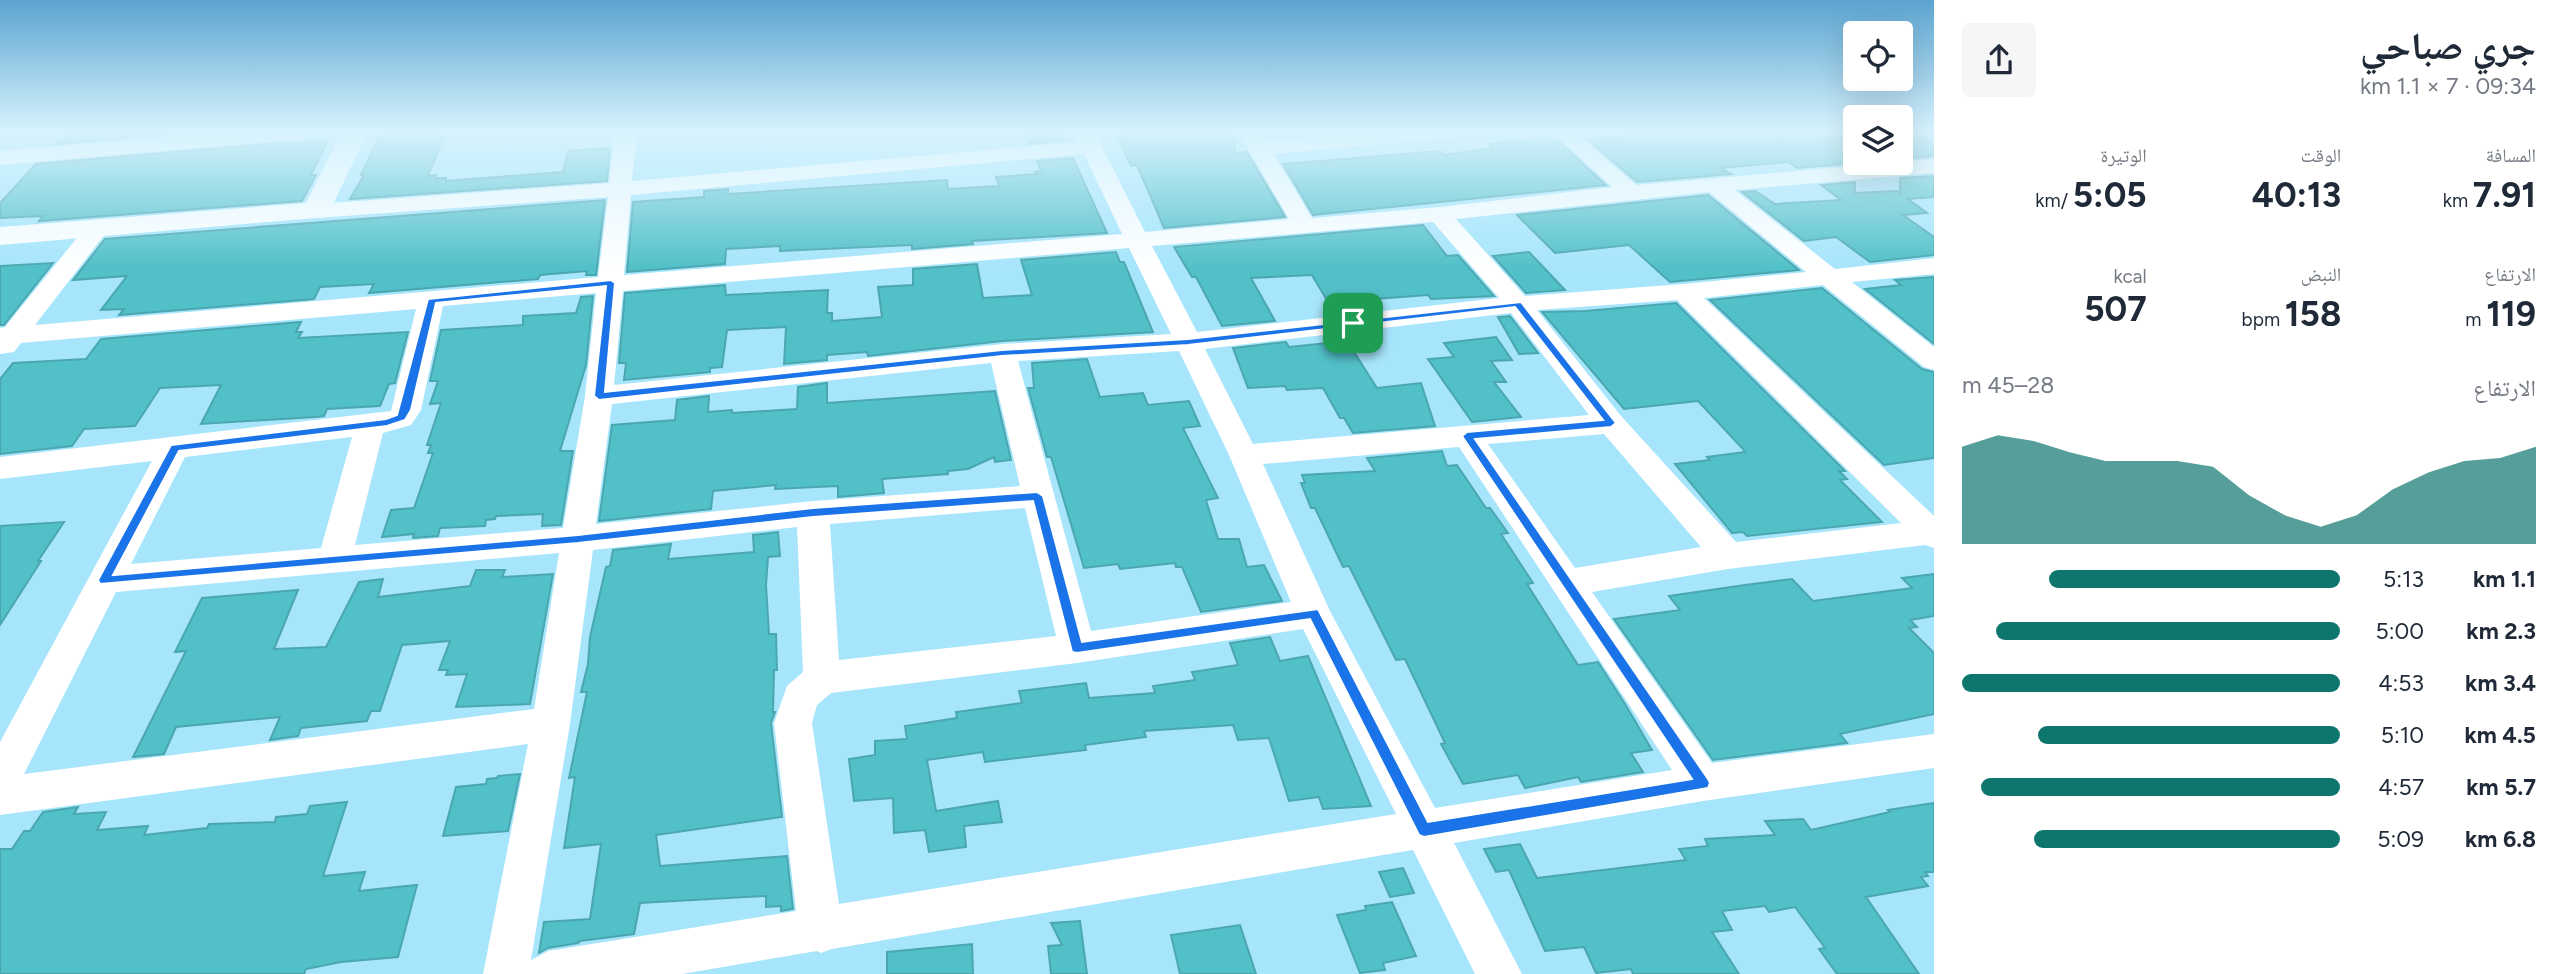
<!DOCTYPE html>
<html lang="ar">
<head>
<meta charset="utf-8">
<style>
	:root { --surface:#fff; --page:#f6f6f7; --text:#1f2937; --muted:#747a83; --accent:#0f766e }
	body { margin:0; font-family:Figtree,"Noto Naskh Arabic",sans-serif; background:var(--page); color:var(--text); direction:rtl; height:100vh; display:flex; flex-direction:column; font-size:26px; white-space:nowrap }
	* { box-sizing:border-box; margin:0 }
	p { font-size:23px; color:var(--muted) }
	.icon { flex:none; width:38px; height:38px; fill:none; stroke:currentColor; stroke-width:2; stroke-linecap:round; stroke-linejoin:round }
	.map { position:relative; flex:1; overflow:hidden; direction:ltr }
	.drawer { display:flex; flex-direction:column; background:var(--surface); width:630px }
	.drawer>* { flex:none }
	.controls { position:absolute; left:1843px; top:21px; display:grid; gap:14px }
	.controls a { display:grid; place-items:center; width:70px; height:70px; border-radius:7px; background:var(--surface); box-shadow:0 7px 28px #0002; font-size:35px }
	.pin { position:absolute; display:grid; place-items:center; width:60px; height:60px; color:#fff; margin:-30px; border-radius:14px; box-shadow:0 4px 10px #0006 }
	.round { display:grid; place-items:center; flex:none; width:74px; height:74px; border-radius:7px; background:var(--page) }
	.overview { display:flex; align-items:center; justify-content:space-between; height:119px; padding:0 28px }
	h1 { font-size:38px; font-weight:700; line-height:52px }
	.stats { display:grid; grid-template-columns:repeat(3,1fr); gap:10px; height:119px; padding:7px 28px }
	.stats div { display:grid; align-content:center }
	.stats b { font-size:35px; font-weight:700 }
	.stats small { font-size:19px; font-weight:400 }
	.stats p { font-size:19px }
	.chart { height:196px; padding:14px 28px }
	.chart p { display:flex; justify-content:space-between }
	.chart svg { width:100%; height:126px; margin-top:7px; fill:var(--accent); opacity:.7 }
	ul { padding:0 28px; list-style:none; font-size:23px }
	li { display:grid; grid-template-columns:112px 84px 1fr; align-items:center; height:52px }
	li i { height:18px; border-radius:9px; background:var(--accent) }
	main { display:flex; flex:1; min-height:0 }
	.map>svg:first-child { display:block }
	.building { fill:#52c0c9; stroke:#4ba7af; stroke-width:2 }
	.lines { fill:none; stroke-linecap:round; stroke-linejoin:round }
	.street { fill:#fff; fill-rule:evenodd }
	.secondary { fill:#fff; fill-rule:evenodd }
	.route { fill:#1a73e8; stroke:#fff; stroke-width:2; fill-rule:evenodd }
</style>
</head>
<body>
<main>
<section class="drawer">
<div class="overview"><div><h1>جري صباحي</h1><p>09:34 · 7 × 1.1 km</p></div><a class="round"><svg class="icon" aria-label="share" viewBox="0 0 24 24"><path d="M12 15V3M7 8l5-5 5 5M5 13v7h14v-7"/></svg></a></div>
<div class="stats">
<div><p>المسافة</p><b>7.91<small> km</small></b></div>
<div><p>الوقت</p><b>40:13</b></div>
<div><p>الوتيرة</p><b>5:05<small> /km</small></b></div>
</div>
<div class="stats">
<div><p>الارتفاع</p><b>119<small> m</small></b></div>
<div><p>النبض</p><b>158<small> bpm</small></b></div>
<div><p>kcal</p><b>507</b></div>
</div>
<div class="chart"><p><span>الارتفاع</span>28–45 m</p>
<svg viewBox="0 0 160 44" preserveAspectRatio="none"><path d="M0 44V10L10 6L20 8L30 12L40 15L50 15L60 15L70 17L80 27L90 34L100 38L110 34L120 25L130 19L140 15L150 14L160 10V44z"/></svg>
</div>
<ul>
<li><b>1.1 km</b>5:13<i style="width:77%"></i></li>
<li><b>2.3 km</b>5:00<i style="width:91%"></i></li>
<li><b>3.4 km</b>4:53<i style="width:100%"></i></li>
<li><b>4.5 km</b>5:10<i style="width:80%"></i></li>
<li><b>5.7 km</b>4:57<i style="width:95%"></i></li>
<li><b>6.8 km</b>5:09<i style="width:81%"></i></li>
</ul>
</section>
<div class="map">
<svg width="1934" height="974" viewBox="0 0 1934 974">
	<rect width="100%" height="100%" fill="#a7e5fc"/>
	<path class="building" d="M 67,131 L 199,131 L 56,144 Z
		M 382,131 L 446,131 L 428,176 L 436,175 L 435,178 L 446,178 L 446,181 L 563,172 L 568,151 L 610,148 L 607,181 L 350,199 L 364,175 L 361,175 Z
		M 1051,131 L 1061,131 L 1065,140 L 1030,144 L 1026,134 Z
		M 1115,131 L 1234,131 L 1235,153 L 1247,152 L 1285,217 L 1164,228 L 1137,165 L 1131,166 Z
		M 1651,131 L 1855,131 L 1855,163 L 1797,168 L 1788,162 L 1721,168 L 1731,174 L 1637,182 L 1588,140 Z
		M 1921,135 L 1934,144 L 1934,156 L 1900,159 L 1900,138 Z
		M 1545,138 L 1556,139 L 1606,185 L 1313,215 L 1283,164 L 1440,151 L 1443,155 L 1493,148 L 1490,144 Z
		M 327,142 L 311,175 L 316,175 L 302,201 L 39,221 L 43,216 L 0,218 L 0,203 L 36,164 L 267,144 Z
		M 1073,158 L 1107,233 L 972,241 L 973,244 L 912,249 L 912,245 L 780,251 L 780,246 L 726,249 L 725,264 L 627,272 L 633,202 L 704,197 L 704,191 L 728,189 L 728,194 L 947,180 L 948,189 L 999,186 L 996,177 L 1037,174 L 1035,172 L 1041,171 L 1037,161 Z
		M 1934,176 L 1934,197 L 1908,199 L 1927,213 L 1903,215 L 1934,237 L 1934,255 L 1870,262 L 1836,237 L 1804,241 L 1742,192 L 1755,191 L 1775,204 L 1841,200 L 1821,185 L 1855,182 L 1855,193 L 1897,191 L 1900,194 L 1900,178 Z
		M 1708,195 L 1799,270 L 1670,282 L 1629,245 L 1555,253 L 1517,215 Z
		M 605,200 L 596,275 L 586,275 L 587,271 L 540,275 L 538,279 L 369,293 L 374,284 L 320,287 L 314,299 L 119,315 L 124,309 L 101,310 L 127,276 L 73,280 L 105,239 Z
		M 1423,225 L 1447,256 L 1458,255 L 1494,296 L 1431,299 L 1428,295 L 1375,299 L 1381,309 L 1335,314 L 1312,275 L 1251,278 L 1275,321 L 1222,326 L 1196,277 L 1192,277 L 1174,247 Z
		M 1116,252 L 1120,262 L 1124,262 L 1153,332 L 1002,341 L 868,356 L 867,352 L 827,355 L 827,360 L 784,364 L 786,327 L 727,330 L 722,367 L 710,368 L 710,372 L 624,380 L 626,363 L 619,363 L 625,293 L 725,285 L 726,295 L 828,290 L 827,313 L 832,313 L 832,321 L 882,317 L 878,287 L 913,285 L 913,269 L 977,264 L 983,298 L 1032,295 L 1021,260 Z
		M 1529,252 L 1565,290 L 1526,293 L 1493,256 Z
		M 53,263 L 4,325 L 0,325 L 0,266 Z
		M 1934,277 L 1934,344 L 1865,289 L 1901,285 L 1895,280 Z
		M 1822,288 L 1922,369 L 1934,372 L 1934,458 L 1884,465 L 1710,300 Z
		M 593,296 L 586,365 L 560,451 L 573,451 L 561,525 L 542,526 L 543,514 L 496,516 L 495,519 L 486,520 L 485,526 L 440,528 L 438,536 L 413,538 L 414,534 L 382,537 L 391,510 L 414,508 L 433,453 L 428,453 L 431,445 L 427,445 L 441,403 L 430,404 L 438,381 L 430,381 L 441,330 L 523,325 L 523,316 L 576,313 L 581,297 Z
		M 1676,303 L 1845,471 L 1839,471 L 1847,479 L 1840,480 L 1882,522 L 1747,536 L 1743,532 L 1732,533 L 1675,464 L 1710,460 L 1707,457 L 1745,452 L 1743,449 L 1698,401 L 1624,409 L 1542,312 L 1585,311 Z
		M 1510,316 L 1538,353 L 1519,354 L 1498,317 Z
		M 301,322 L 296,332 L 302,332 L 298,338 L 408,332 L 395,383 L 389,384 L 380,406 L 327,409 L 324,416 L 315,417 L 201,424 L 221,385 L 160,388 L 135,426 L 84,429 L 72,446 L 0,454 L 0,379 L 13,363 L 86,359 L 101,339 Z
		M 1496,337 L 1512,360 L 1491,361 L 1506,382 L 1494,382 L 1521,417 L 1472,422 L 1428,359 L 1454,357 L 1444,343 Z
		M 1347,341 L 1377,388 L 1421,383 L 1435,426 L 1353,433 L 1344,418 L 1340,418 L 1323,388 L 1287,390 L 1285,386 L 1248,388 L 1233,348 L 1286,342 L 1289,347 Z
		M 1087,359 L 1100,397 L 1143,393 L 1148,405 L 1189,401 L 1200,426 L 1183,428 L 1218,498 L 1206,500 L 1218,539 L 1239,539 L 1247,567 L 1264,565 L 1282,601 L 1201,612 L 1182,567 L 1176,567 L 1175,563 L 1120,569 L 1118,564 L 1084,568 L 1051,457 L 1047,457 L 1028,388 L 1034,388 L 1032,363 Z
		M 827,383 L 827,403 L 995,391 L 1011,460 L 995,462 L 994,457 L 968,469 L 948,471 L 948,474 L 882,479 L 884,493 L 838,497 L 838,486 L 775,489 L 776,485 L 713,491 L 711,509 L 599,521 L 612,425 L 675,420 L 677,400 L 709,396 L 708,412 L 732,410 L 732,413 L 797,409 L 798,387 Z
		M 1442,451 L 1447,466 L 1457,465 L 1486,508 L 1490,508 L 1508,533 L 1501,534 L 1533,583 L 1527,584 L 1578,665 L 1598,662 L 1625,704 L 1652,750 L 1631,753 L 1643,772 L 1581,782 L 1578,777 L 1525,788 L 1518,775 L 1463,784 L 1441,744 L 1445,743 L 1405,659 L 1396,660 L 1349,566 L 1343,567 L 1315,508 L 1311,508 L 1301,483 L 1305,483 L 1302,475 L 1375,471 L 1367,458 Z
		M 64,522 L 38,561 L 41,561 L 0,625 L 0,526 Z
		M 778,532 L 780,556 L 768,557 L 766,585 L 769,634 L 776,634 L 777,670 L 774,670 L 773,712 L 775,712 L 771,723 L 782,817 L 656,835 L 660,866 L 787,856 L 793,909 L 781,911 L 781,906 L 766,907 L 766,896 L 640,903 L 634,934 L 580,941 L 578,943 L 548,948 L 539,953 L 544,922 L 590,919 L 601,844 L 564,848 L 575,777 L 569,778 L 587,692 L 581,692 L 588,664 L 590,637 L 606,567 L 610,566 L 613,550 L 671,544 L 668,559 L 754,552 L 753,535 Z
		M 476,570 L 505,570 L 502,577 L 553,574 L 530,704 L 456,707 L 467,674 L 446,675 L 448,670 L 439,670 L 450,641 L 402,645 L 380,711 L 371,711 L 367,721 L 301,728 L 298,736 L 270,740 L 280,717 L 176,727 L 164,754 L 133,757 L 186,651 L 175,652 L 202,598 L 298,590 L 274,649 L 326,647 L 359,582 L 383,579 L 378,597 L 470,586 Z
		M 1934,574 L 1934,616 L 1910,620 L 1917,627 L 1909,628 L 1934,653 L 1934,714 L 1840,734 L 1847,743 L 1713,760 L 1614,619 L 1680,610 L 1669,596 L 1745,585 L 1792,579 L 1813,601 L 1912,588 L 1902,578 Z
		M 1270,637 L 1280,661 L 1308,656 L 1371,806 L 1323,809 L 1319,797 L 1289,801 L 1269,738 L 1238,740 L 1233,725 L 1144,731 L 1146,737 L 1085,745 L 1086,750 L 985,762 L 983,752 L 927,760 L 936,811 L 998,801 L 1002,822 L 964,826 L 966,847 L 929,852 L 925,830 L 894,833 L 893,798 L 854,801 L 849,759 L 875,755 L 875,741 L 907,739 L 905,726 L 957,718 L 956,712 L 1022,703 L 1019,691 L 1086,683 L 1089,698 L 1155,693 L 1153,686 L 1195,680 L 1192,672 L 1238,665 L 1230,643 Z
		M 520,774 L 508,831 L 443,836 L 456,787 L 486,784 L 487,779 L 497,778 L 498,776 Z
		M 347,802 L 323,876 L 365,872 L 359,891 L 417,885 L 398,957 L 341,962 L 306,969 L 304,974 L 0,974 L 0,849 L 12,849 L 24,831 L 30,831 L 43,812 L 78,807 L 74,814 L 106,812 L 97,830 L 148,826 L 144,835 L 207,828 L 209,824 L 275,822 L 276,817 L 307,814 L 310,806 Z
		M 1934,803 L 1934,872 L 1925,872 L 1928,876 L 1921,877 L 1928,886 L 1866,897 L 1919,974 L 1837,974 L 1819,949 L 1825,948 L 1795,907 L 1769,912 L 1765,906 L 1722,911 L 1732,930 L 1712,932 L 1739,974 L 1633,974 L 1631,969 L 1596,973 L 1584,947 L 1545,951 L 1509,870 L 1496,872 L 1484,849 L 1520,844 L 1537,878 L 1686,860 L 1679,849 L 1708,846 L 1705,839 L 1775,835 L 1765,821 L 1803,819 L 1811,830 L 1890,812 L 1888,810 Z
		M 1403,868 L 1414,893 L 1390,897 L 1379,872 Z
		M 1392,902 L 1416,956 L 1383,963 L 1385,970 L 1360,973 L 1337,915 L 1366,910 L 1365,906 Z
		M 1080,921 L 1087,974 L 1051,974 L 1048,946 L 1062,945 L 1051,923 Z
		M 1240,925 L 1256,974 L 1180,974 L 1171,935 Z
		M 972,944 L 973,974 L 887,974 L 887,952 Z"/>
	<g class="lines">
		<path class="street" d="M 236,131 L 327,131 L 325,136 L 317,137 L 0,165 L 0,151 Z
			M 615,131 L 637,131 L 632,181 L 1078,142 L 1073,131 L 1094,131 L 1145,232 L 1289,219 L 1240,135 L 1243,131 L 1259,131 L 1266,142 L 1380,131 L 1465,131 L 1463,136 L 1455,137 L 1274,154 L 1312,218 L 1439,207 L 1612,187 L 1551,131 L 1574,131 L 1636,185 L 1934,159 L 1934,173 L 1735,190 L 1835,269 L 1934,258 L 1934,274 L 1852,282 L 1934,347 L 1934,370 L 1924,367 L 1823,285 L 1704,298 L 1934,516 L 1934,548 L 1925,545 L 1728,569 L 1592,592 L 1712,763 L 1934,734 L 1934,768 L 1703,801 L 1454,843 L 1522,974 L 1475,974 L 1413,850 L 832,949 L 821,953 L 817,951 L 682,974 L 483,974 L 528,744 L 0,815 L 0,742 L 152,461 L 0,479 L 0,457 L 391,411 L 416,309 L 21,343 L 14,352 L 0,354 L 0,328 L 5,327 L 88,224 L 97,222 L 106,224 L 109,229 L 35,325 L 598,277 L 608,197 L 317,218 L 309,216 L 305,211 L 309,206 L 317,204 L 609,183 ZM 1084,154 L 1122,234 L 624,275 L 631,195 ZM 1709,192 L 1806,272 L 1683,284 L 1525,296 L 1456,219 ZM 1433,222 L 1499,298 L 1197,332 L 1152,246 ZM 1129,248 L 1171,334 L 1002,344 L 614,385 L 623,291 ZM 596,293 L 585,396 L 563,528 L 355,545 L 383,433 L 411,425 L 421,410 L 443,306 ZM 1677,300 L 1901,523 L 1736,542 L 1621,416 L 1537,310 ZM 1511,313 L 1589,415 L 1253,444 L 1205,349 ZM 1179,351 L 1229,455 L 1291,602 L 1091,631 L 1018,361 ZM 991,363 L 1020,486 L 813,501 L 596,524 L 612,404 ZM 1604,434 L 1701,547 L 1575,568 L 1488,444 ZM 352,437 L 321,548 L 131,564 L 185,457 ZM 1459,447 L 1672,770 L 1435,808 L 1330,611 L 1263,464 ZM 1025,508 L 1056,636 L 839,660 L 830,524 ZM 797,527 L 803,672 L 787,686 L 774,723 L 796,911 L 548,951 L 531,960 L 570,724 L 593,550 ZM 559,553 L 534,709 L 24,774 L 116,592 ZM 1303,629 L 1396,814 L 839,904 L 812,723 L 817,705 L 831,693 L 1077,663 Z"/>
		<path class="secondary" d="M 342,131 L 368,131 L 327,217 L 0,245 L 0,227 L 306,203 Z"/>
	</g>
	<linearGradient id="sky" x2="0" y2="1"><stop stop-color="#5ba4d0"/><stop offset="0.49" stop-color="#d7f3fe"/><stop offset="1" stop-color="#d7f3fe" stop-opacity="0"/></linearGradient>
	<rect width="1934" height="268" fill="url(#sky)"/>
	<path class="route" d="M 611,280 L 615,283 L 605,392 L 1002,350 L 1188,339 L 1521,302 L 1616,423 L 1611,427 L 1475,439 L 1708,779 L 1710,783 L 1708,788 L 1424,837 L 1419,835 L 1310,619 L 1077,653 L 1072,652 L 1033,501 L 813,517 L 578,543 L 100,584 L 98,580 L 171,445 L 386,419 L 397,415 L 428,299 ZM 606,286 L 594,396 L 599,400 L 1002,356 L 1188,345 L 1515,307 L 1603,420 L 1467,432 L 1462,436 L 1692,779 L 1428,822 L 1318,609 L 1082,642 L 1043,496 L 1037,492 L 813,508 L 578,535 L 113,575 L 179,451 L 387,426 L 405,420 L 411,410 L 436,303 Z"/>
</svg>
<div class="controls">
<a><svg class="icon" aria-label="locate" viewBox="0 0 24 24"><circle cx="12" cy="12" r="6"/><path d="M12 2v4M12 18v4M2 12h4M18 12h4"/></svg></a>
<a><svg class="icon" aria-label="layers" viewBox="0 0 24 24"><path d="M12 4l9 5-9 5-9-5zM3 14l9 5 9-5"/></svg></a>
</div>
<div class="pin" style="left:1353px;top:323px;background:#1e9e55"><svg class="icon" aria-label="arrive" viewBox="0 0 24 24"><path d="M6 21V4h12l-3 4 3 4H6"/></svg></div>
</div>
</main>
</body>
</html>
